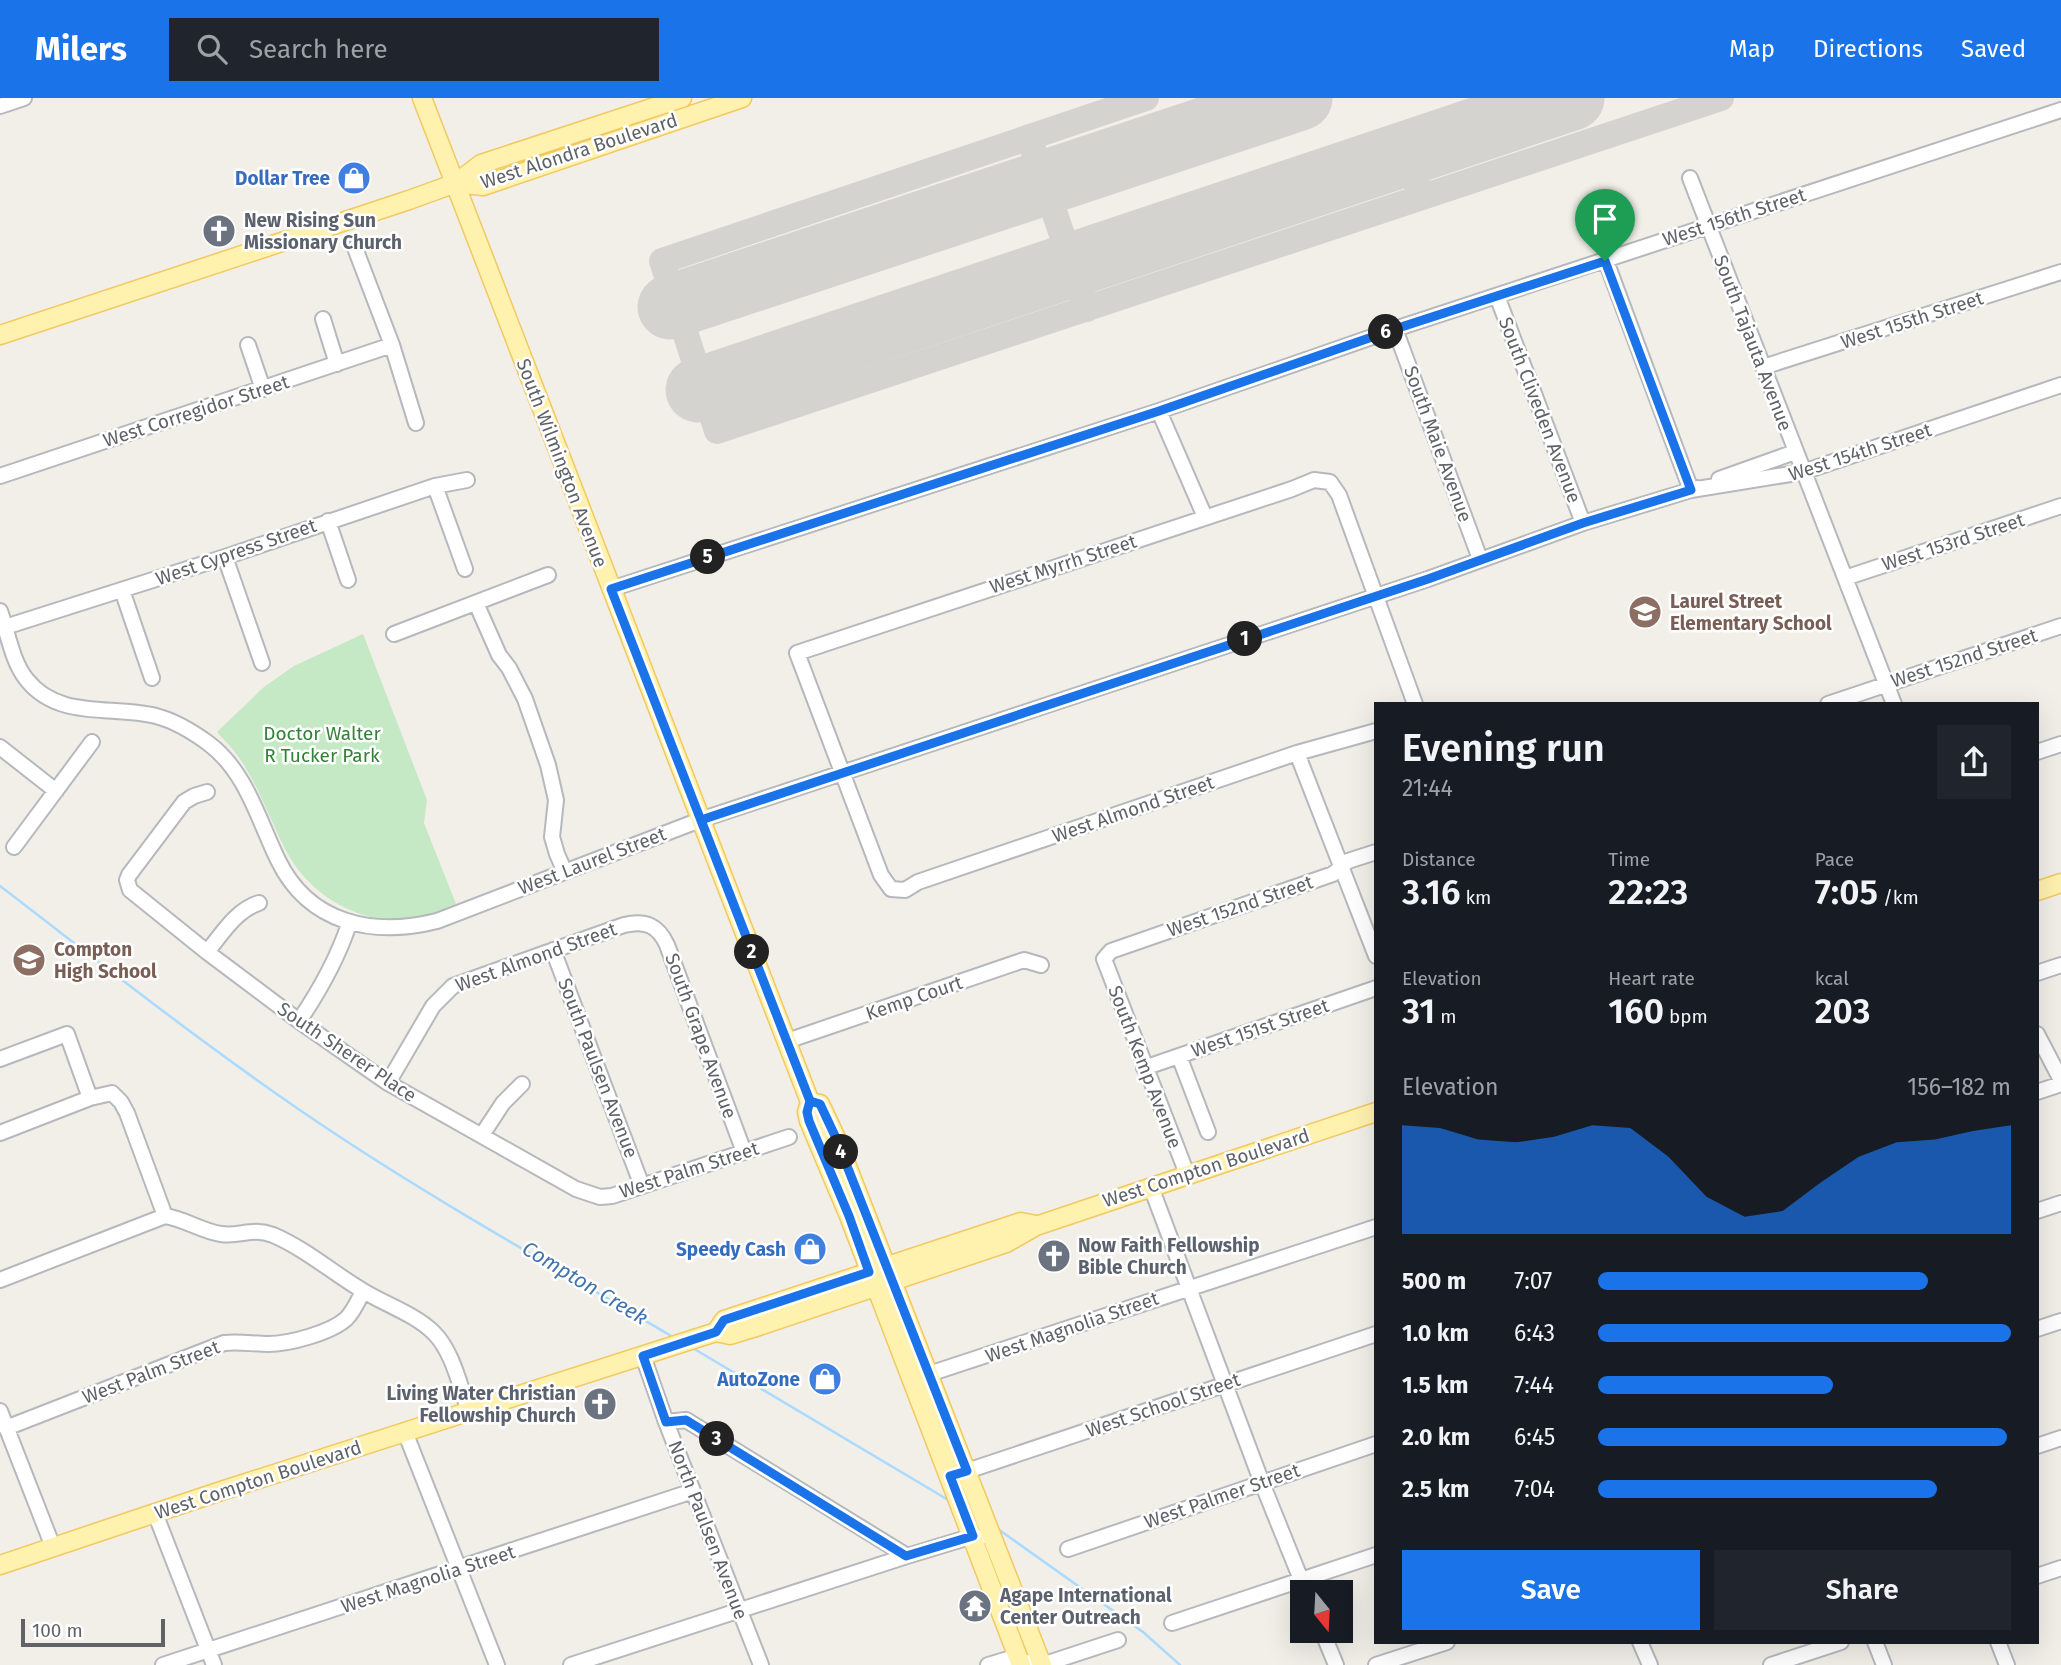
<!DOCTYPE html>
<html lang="en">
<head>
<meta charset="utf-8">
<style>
	:root { --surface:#171b24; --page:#20242c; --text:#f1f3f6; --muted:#9ea1a6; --accent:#1a73e8 }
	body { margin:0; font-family:"Fira Sans",sans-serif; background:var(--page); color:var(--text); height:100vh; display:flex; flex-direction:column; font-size:26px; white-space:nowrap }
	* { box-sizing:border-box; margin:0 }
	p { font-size:23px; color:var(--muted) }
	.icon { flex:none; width:38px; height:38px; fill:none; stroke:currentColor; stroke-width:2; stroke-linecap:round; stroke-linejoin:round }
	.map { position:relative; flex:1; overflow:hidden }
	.drawer { position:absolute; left:1374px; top:604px; width:665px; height:942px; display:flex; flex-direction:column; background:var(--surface); border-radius:0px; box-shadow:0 7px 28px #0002 }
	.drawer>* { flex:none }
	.needle { width:46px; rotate:162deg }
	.tools { position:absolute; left:1290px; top:1482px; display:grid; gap:14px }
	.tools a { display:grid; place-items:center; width:63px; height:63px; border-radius:0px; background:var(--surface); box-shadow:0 7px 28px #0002; font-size:35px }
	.scale { position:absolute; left:21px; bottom:18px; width:144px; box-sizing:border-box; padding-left:7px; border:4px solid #5f6368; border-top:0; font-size:19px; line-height:24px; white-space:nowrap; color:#5f6368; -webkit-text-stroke:5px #fff; paint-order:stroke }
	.pin { position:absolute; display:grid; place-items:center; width:60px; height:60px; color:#fff; margin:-72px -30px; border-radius:50% 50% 50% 0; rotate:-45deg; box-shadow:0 0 7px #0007 }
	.pin .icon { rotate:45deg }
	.km { position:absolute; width:35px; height:35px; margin:-18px; border-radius:50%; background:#222; color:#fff; font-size:19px; line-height:35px; text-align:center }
	.round { display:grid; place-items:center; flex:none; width:74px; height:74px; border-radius:0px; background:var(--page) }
	.summary { display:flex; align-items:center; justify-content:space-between; height:119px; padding:0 28px }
	h1 { font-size:38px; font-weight:600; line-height:52px }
	.metrics { display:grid; grid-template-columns:repeat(3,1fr); gap:10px; height:119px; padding:7px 28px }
	.metrics div { display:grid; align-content:center }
	.metrics b { font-size:35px; font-weight:600 }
	.metrics small { font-size:19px; font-weight:400 }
	.metrics p { font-size:19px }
	.chart { height:196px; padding:14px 28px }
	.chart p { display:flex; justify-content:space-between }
	.chart svg { width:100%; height:126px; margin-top:7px; fill:var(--accent); opacity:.7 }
	.action { display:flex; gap:14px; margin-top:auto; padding:14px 28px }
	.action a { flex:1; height:80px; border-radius:0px; background:var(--accent); color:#fff; font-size:28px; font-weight:600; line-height:80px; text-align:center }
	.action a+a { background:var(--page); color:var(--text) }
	ul { padding:0 28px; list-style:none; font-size:23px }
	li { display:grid; grid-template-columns:112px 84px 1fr; align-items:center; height:52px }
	li i { height:18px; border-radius:9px; background:var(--accent) }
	header { display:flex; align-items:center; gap:42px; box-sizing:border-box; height:98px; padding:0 35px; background:var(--accent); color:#fff }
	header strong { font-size:33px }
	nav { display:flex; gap:38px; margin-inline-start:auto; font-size:24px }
	.search { width:490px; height:63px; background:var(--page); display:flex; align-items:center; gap:18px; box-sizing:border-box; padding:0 24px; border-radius:0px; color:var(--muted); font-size:26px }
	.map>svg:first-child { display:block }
	.green { fill:#c5e8c5 }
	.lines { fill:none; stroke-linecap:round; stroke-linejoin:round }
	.stream { stroke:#aadaff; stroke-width:2.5 }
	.taxiway { stroke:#d4d3d0; stroke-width:26 }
	.runway { stroke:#d4d3d0; stroke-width:65 }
	.minor-casing { stroke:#b5b8bc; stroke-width:18 }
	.major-casing { stroke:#f2c960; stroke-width:21 }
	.minor { stroke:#fff; stroke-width:14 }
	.major { stroke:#fff2af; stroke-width:18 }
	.route-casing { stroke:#fff; stroke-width:14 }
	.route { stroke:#1a73e8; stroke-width:9 }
	.labels { text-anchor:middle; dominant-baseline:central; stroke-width:5; stroke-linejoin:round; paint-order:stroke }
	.street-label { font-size:19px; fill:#5f6368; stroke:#fff }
	.shop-label { font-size:19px; font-weight:bold; fill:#366cbe; stroke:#fff; text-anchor:end }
	.worship-label { font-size:19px; font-weight:bold; fill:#5b616d; stroke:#fff; text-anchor:start }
	.education-label { font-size:19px; font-weight:bold; fill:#785e54; stroke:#fff; text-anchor:start }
	.park-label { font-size:19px; fill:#348238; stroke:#fff }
	.water-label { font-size:21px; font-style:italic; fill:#4174aa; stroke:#fff }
</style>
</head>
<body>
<header>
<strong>Milers</strong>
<div class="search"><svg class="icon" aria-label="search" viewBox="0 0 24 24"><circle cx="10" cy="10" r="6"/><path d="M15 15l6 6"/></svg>Search here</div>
<nav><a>Map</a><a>Directions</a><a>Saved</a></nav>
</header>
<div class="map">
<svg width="2061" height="1567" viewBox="0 0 2061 1567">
	<rect width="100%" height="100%" fill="#f1efe8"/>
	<path class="green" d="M 363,536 L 427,702 L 424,725 L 456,806 C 445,810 433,816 421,819 C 371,832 314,802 289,758 C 273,729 262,696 244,667 C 237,655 226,644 217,634 L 264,589 L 294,568 Z"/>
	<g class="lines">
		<path class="stream" d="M 0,788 C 111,873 220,960 337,1037 C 446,1109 560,1172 673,1239
			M 691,1249 L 950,1403
			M 995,1429 L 1143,1534 L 1180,1567"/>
		<path class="taxiway" d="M 1146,0 L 662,163 L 717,333 L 1721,0
			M 1029,39 L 1087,211
			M 1406,55 L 1421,99"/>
		<path class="runway" d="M 670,209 L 1300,0
			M 698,292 L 1572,0"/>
		<defs>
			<path id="minor" d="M 0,8 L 24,0
				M 1690,80 L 1894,606
				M 355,150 L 392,247 L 416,325
				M 1606,163 L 1691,392 L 1697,390
				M 1497,198 L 1583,425
				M 323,221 L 337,266
				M 1395,231 L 1480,461
				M 248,247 L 263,291
				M 1763,269 L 2061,174
				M 1159,313 L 1205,419
				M 0,378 L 392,247
				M 1719,381 L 1795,354
				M 435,388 L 465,471
				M 328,423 L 348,482
				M 225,459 L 262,565
				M 1845,480 L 2061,408
				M 611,491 L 1159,313 L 1395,231 L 2061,12
				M 122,492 L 152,580
				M 476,505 L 499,557 L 509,570 L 525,601 L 548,667 L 556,702 L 552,739 L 557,756 L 564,772
				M 0,513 C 8,535 12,564 27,582 C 59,622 112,607 156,618 C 175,623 193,634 208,645 C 246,673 258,721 278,762 C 309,826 373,839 437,823 L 700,722 L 1428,481 L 1583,425 L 1691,392 L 1803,374 L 2061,287
				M 5,529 L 225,459 L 435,388 L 467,382
				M 394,536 L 548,477
				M 1828,606 L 2061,528
				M 1376,633 L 1297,655 L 918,784 L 905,792 L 891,791 L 881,777 L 797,555 L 1292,391 L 1314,382 L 1330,384 L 1339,397 L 1415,606
				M 0,649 L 56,693
				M 2037,654 L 2061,646
				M 1297,655 L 1376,858
				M 207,694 L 194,698 L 184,704 L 129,777 L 127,782 L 130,792 L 207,854 L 299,923 L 388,985 L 576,1091 L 600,1099 L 612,1098 L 789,1039
				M 14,749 L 92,644
				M 553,852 L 642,1088
				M 207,854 C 222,836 236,812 259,805
				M 2037,875 L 2061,867
				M 299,923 C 320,892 337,862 349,826
				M 2037,936 L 2061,982
				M 787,943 L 1024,862 L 1041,867
				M 1179,958 L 1208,1034
				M 0,961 L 67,936 L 90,1000
				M 1144,970 L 1376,890
				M 388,985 L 433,908 L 453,888 L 624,827 C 645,822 658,827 667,847 L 744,1054
				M 2037,994 L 2061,986
				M 0,1035 L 90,1000 L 112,995 L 121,1004 L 127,1015 L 165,1118
				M 482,1037 L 503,1005 L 522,986
				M 1187,1076 L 1104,861 L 1111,853 L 1333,776 L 1348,763 L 1376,754
				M 1151,1089 L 1262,1385 L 1306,1494
				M 2037,1113 L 2061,1105
				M 0,1182 L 165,1118 C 185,1121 201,1133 221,1136 C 240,1139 252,1129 273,1137 C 306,1151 334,1176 365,1194 C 387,1207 416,1217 434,1235 C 453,1254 460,1289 469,1313
				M 2037,1231 L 2061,1223
				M 643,1258 L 666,1324 L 761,1567
				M 929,1276 L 1376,1129
				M 0,1313 L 53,1449
				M 666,1324 L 686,1322 L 907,1458
				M 6,1330 L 224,1245 C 239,1243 253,1246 268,1246 C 289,1246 330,1235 346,1221 C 354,1213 358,1203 363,1193
				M 405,1334 L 497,1567
				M 2037,1348 L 2061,1340
				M 958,1376 L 1376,1236
				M 155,1415 L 214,1567
				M 1068,1451 L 1376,1346
				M 2037,1478 L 2061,1470
				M 1172,1525 L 1376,1457
				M 1322,1533 L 1336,1567
				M 1640,1544 L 1650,1567
				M 1875,1544 L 1884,1567
				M 1998,1544 L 2007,1567
				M 163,1567 L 693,1393
				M 571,1567 L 907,1458 L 973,1438 L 980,1440
				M 988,1567 L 1008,1561 L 1042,1567 L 1118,1542
				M 1376,1567 L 1447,1544
				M 1771,1567 L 1841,1544"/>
			<path id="major" d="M 422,0 L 810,1004 L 807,1014 L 809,1023 L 849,1118 L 1021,1567
				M 456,85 L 483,88 L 742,0
				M 0,237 L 409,102 L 456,85 L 481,66 L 682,0
				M 2037,793 L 2061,785
				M 810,1004 L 820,1006 L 836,1040 L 1042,1567
				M 716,1234 L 724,1222 L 1021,1124 L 1036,1127
				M 0,1467 L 218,1394 L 716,1234 L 730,1237 L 753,1230 L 1006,1145 L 1036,1128 L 1376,1014"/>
		</defs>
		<use href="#minor" class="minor-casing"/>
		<use href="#major" class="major-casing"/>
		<use href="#minor" class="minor"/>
		<use href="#major" class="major"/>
	</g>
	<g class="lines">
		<defs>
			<path id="route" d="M 1605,163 L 1691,392 L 1583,425 L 1428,481 L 701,722 L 810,1003 L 807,1014 L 809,1023 L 849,1118 L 869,1174 L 724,1222 L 716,1234 L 643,1258 L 666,1324 L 686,1322 L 906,1458 L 973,1438 L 950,1378 L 967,1373 L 836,1040 L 820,1006 L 810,1003 L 611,491 L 1159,313 L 1395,231 L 1605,163"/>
		</defs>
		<use href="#route" class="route-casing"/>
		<use href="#route" class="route"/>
	</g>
	<defs>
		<symbol id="shop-disc" viewBox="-11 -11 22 22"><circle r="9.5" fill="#3f7fe0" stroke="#fff"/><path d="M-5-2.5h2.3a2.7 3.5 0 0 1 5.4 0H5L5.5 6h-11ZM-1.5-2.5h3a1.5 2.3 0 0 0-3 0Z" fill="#fff"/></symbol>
		<symbol id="church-disc" viewBox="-11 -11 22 22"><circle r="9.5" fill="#6b7280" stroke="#fff"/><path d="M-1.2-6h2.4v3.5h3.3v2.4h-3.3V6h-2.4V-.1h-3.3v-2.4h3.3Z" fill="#fff"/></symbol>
		<symbol id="school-disc" viewBox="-11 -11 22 22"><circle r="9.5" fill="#8d6e63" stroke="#fff"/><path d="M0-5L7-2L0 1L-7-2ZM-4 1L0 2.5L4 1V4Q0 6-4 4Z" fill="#fff"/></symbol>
		<symbol id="temple-disc" viewBox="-11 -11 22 22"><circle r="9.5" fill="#6b7280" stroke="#fff"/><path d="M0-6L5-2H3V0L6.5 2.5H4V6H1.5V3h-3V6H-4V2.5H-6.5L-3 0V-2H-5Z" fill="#fff"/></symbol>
	</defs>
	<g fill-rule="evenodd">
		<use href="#shop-disc" x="335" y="61" width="38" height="38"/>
		<use href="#church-disc" x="200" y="114" width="38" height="38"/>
		<use href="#school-disc" x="1626" y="495" width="38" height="38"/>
		<use href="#school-disc" x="10" y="843" width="38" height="38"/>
		<use href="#shop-disc" x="791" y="1132" width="38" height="38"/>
		<use href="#church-disc" x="1035" y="1139" width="38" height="38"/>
		<use href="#shop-disc" x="806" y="1262" width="38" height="38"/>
		<use href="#church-disc" x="581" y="1287" width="38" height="38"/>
		<use href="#temple-disc" x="956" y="1489" width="38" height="38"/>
	</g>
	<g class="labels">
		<g class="street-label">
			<text transform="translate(579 53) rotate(-18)">West Alondra Boulevard</text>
			<text transform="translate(1734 119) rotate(-18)">West 156th Street</text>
			<text transform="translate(1912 222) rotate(-18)">West 155th Street</text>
			<text transform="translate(1753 245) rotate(69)">South Tajauta Avenue</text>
			<text transform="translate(1540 312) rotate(69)">South Cliveden Avenue</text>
			<text transform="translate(196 313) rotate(-18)">West Corregidor Street</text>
			<text transform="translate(1438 346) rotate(70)">South Maie Avenue</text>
			<text transform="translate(1860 354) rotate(-18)">West 154th Street</text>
			<text transform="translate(562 365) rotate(69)">South Wilmington Avenue</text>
			<text transform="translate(1953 444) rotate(-18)">West 153rd Street</text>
			<text transform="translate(236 454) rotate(-19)">West Cypress Street</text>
			<text transform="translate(1063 466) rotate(-18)">West Myrrh Street</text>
			<text transform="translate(1964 560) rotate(-18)">West 152nd Street</text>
			<text transform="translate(1133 711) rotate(-19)">West Almond Street</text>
			<text transform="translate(592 763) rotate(-21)">West Laurel Street</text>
			<text transform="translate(1240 808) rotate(-19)">West 152nd Street</text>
			<text transform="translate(536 859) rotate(-20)">West Almond Street</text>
			<text transform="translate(914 900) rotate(-19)">Kemp Court</text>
			<text transform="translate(1260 930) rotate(-19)">West 151st Street</text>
			<text transform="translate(701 938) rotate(70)">South Grape Avenue</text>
			<text transform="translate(347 954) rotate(34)">South Sherer Place</text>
			<text transform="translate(1145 969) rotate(69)">South Kemp Avenue</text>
			<text transform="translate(598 970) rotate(69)">South Paulsen Avenue</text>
			<text transform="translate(1206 1070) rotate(-18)">West Compton Boulevard</text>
			<text transform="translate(689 1072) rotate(-18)">West Palm Street</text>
			<text transform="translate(1072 1229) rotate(-19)">West Magnolia Street</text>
			<text transform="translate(151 1274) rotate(-21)">West Palm Street</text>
			<text transform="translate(1163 1307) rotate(-19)">West School Street</text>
			<text transform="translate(258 1382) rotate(-18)">West Compton Boulevard</text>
			<text transform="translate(1222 1398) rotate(-19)">West Palmer Street</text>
			<text transform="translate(708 1432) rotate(69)">North Paulsen Avenue</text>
			<text transform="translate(428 1481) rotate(-18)">West Magnolia Street</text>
		</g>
		<g class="shop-label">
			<text x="330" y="80">Dollar Tree</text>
			<text x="786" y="1151">Speedy Cash</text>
			<text x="800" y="1281">AutoZone</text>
		</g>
		<g class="worship-label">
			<text x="244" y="122">New Rising Sun<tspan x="244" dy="22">Missionary Church</tspan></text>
			<text x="1078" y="1147">Now Faith Fellowship<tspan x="1078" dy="22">Bible Church</tspan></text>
			<text x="576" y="1295" text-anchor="end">Living Water Christian<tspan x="576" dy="22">Fellowship Church</tspan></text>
			<text x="1000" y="1497">Agape International<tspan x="1000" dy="22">Center Outreach</tspan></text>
		</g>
		<g class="education-label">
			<text x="1670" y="503">Laurel Street<tspan x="1670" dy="22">Elementary School</tspan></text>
			<text x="54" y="851">Compton<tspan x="54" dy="22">High School</tspan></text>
		</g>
		<g class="park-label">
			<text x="322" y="635">Doctor Walter<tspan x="322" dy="22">R Tucker Park</tspan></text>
		</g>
		<g class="water-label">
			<text transform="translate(585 1185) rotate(31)">Compton Creek</text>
		</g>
	</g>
</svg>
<div class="tools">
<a><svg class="needle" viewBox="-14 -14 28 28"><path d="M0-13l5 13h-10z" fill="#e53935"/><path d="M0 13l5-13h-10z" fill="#9ea1a6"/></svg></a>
</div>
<div class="scale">100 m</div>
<div class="pin" style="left:1605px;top:163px;background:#1e9e55"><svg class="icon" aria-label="arrive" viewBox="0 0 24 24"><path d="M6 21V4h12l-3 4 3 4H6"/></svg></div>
<b class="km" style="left:1245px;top:541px">1</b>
<b class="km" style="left:752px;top:854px">2</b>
<b class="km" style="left:717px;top:1341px">3</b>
<b class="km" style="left:841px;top:1054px">4</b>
<b class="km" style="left:708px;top:459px">5</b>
<b class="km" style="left:1386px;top:234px">6</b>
<section class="drawer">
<div class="summary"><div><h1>Evening run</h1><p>21:44</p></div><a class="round"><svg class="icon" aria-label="share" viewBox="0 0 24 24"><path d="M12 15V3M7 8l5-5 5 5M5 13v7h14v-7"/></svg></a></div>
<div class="metrics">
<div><p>Distance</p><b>3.16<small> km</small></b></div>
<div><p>Time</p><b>22:23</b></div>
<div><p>Pace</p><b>7:05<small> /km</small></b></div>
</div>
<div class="metrics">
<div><p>Elevation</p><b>31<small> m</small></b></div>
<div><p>Heart rate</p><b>160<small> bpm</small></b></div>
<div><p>kcal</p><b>203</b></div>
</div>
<div class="chart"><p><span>Elevation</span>156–182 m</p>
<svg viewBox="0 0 160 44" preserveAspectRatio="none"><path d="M0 44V6L10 7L20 11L30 12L40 10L50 6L60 7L70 17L80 31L90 38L100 36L110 26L120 17L130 12L140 11L150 8L160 6V44z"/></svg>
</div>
<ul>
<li><b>500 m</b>7:07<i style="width:80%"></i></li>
<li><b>1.0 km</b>6:43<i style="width:100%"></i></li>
<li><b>1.5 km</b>7:44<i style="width:57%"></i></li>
<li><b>2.0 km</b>6:45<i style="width:99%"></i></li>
<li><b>2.5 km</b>7:04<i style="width:82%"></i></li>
</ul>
<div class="action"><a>Save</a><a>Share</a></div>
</section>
</div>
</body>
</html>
